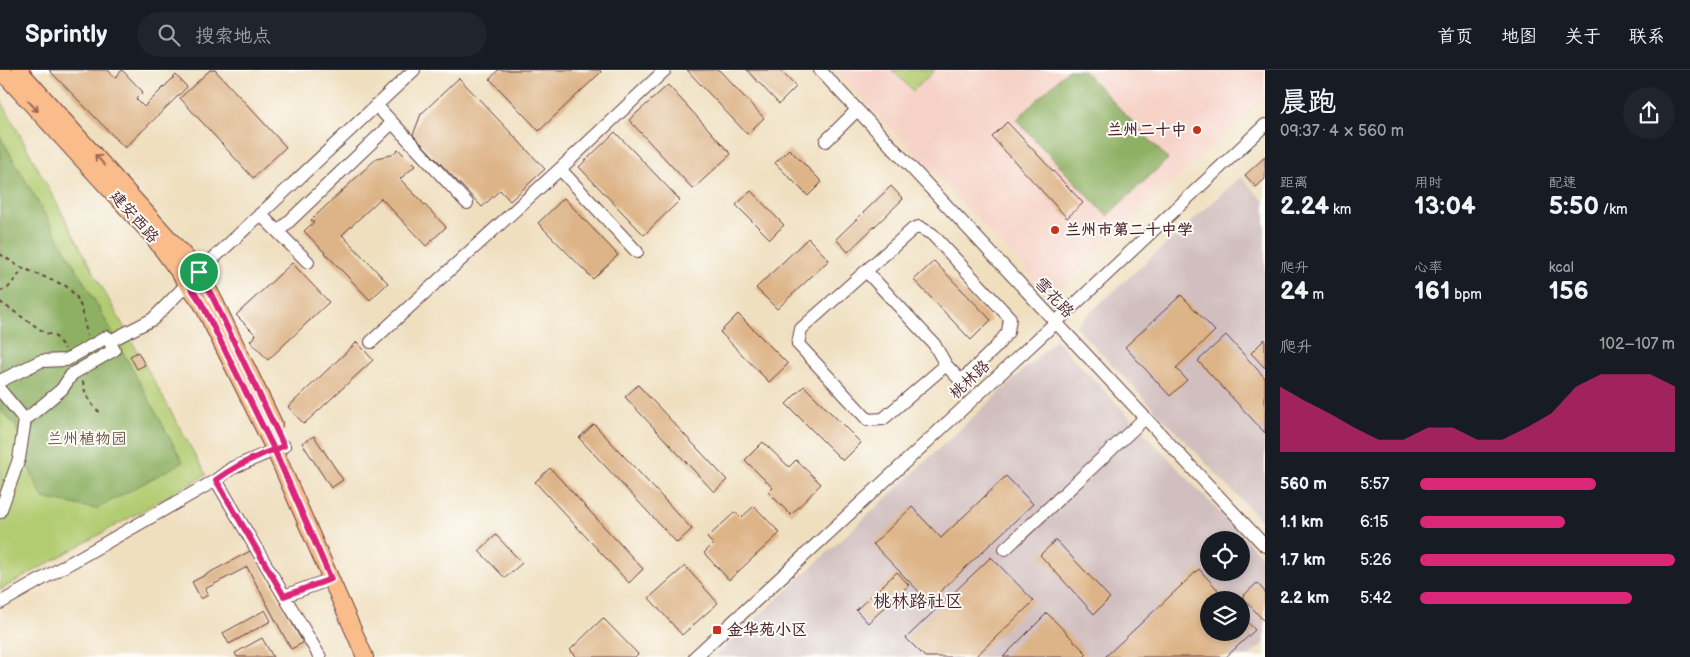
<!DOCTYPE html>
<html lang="zh">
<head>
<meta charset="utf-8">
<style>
	:root { --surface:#171b24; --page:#20242c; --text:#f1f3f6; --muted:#9ea1a6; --line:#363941; --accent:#db2777 }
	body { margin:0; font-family:"Balsamiq Sans","LXGW WenKai TC",sans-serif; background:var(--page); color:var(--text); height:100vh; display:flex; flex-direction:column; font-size:19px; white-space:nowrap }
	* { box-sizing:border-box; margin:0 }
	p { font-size:16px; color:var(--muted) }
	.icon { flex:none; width:28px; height:28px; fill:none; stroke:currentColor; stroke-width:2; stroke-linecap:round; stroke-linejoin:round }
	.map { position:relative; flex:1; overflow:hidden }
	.side { display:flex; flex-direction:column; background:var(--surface); width:425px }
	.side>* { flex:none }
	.tools { position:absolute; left:1200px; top:461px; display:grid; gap:10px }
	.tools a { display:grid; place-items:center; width:50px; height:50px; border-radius:50%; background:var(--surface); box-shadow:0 2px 8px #0003; font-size:25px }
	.pin { position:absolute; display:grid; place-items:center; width:42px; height:42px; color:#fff; margin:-21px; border:2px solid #fff; border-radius:50%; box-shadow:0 1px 5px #0007 }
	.round { display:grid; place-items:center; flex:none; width:52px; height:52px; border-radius:26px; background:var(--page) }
	.headline { display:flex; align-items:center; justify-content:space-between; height:85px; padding:0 15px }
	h1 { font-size:28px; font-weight:600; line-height:38px }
	.metrics { display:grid; grid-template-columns:repeat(3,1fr); gap:8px; height:85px; padding:5px 15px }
	.metrics div { display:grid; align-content:center }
	.metrics b { font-size:25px; font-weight:600 }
	.metrics small { font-size:14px; font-weight:400 }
	.metrics p { font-size:14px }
	.chart { height:140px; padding:10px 15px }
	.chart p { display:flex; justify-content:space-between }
	.chart svg { width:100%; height:90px; margin-top:5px; fill:var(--accent); opacity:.7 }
	ul { padding:0 15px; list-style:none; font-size:16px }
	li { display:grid; grid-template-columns:80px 60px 1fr; align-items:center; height:38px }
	li i { height:12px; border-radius:6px; background:var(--accent) }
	header { display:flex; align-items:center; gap:30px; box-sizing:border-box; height:70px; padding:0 25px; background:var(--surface); border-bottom:1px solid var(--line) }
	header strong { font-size:24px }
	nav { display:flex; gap:28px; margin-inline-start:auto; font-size:18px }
	.search { width:350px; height:45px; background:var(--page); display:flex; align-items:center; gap:12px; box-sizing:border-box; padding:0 18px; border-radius:28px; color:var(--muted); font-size:19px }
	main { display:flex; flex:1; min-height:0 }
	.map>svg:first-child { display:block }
	.built { fill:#f6d1c6 }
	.industrial { fill:#d1bfbf; fill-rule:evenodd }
	.green { fill:#b2cc72; stroke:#7e764e }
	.forest { fill:#8db064; stroke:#6c6848 }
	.building { fill:#ddb487 }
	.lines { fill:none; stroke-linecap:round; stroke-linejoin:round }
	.minor-casing { stroke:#633c41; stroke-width:14 }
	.major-casing { stroke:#633c41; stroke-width:18 }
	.path { stroke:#633c41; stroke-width:2; stroke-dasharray:4 4; stroke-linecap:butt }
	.minor { stroke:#fff; stroke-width:12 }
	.major { stroke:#f9bc8a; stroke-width:16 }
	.oneway { stroke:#996656 }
	.route-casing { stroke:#fff; stroke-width:10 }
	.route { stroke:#db2777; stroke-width:6 }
	.poi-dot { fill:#c8321e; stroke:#fdfcf7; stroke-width:2 }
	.labels { text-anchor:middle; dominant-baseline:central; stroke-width:4; stroke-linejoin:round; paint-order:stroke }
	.poi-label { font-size:16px; font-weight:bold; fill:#4a1f2b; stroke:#fdfcf7; text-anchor:start }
	.street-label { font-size:16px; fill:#4a1f2b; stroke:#fdfcf7 }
	.park-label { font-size:16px; fill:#695340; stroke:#fdfcf7 }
	.neighbourhood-label { font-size:18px; fill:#4a1f2b; stroke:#fdfcf7 }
</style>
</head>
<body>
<header>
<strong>Sprintly</strong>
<div class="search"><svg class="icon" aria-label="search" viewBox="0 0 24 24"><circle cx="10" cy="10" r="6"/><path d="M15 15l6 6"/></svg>搜索地点</div>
<nav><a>首页</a><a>地图</a><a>关于</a><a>联系</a></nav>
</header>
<main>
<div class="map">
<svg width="1265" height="587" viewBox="0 0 1265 587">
	<rect width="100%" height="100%" fill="#fdfcf7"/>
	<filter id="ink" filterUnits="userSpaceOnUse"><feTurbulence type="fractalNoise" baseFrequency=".02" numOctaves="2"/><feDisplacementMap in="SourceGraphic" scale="10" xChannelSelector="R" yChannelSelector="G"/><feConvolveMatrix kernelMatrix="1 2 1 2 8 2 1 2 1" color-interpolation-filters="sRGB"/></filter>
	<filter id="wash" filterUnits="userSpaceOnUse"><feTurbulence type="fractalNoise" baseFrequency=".0096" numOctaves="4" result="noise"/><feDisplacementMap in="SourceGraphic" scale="20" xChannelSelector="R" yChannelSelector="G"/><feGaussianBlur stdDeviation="1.12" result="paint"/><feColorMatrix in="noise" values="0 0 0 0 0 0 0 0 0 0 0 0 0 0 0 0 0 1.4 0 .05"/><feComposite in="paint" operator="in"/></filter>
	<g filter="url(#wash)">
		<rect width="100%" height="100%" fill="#efdfbf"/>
		<path class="built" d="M 835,0 L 1265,0 L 1265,29 L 1194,92 L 1052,227 Z"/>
		<path class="industrial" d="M 1241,107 L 1265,132 L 1265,455 L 1075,256 Z
			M 1056,270 L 1265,490 L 1265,572 L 1248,587 L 715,587 ZM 1209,470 L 1241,470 L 1241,502 L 1209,502 ZM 1209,530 L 1241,530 L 1241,562 L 1209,562 Z"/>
		<path class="green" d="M 892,0 L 935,0 L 913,21 Z
			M 0,28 L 99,212 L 206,405 L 0,520 Z"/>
		<path class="forest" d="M 1068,0 L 1083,0 L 1168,89 L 1107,146 L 1016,50 Z
			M 0,66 L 100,240 L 183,392 L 96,439 L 43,428 L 26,392 L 16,356 L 0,340 Z"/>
		<g id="blocks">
			<path class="building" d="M 49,0 L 108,0 L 115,8 L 122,0 L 143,22 L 136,29 L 144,37 L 176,5 L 187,17 L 125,78 Z
				M 210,0 L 215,0 L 286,77 L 253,108 L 180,28 Z
				M 498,0 L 600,0 L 601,2 L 539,61 L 490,9 Z
				M 687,0 L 719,0 L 764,48 L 747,64 Z
				M 747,0 L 780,0 L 796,17 L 779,34 Z
				M 459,8 L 545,99 L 510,131 L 500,120 L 482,137 L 413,65 L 421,44 Z
				M 668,15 L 731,84 L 693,119 L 629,50 Z
				M 1007,52 L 1083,133 L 1067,148 L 992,67 Z
				M 615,62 L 680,130 L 644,165 L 579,97 Z
				M 398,79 L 415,96 L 400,109 L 446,157 L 426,176 L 381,128 L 342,165 L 388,213 L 370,230 L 304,161 L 314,152 L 311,150 L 377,88 L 393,84 Z
				M 789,79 L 822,112 L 808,126 L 775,93 Z
				M 1265,87 L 1265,109 L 1256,117 L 1245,105 Z
				M 891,116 L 903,129 L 848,182 L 836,169 Z
				M 751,121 L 784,155 L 770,169 L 736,135 Z
				M 564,128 L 618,185 L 593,209 L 538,153 Z
				M 808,168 L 829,190 L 777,239 L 756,218 Z
				M 934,191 L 991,250 L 971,270 L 914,210 Z
				M 292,193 L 329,232 L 268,290 L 250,271 L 256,265 L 236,245 Z
				M 1181,225 L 1215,261 L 1176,298 L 1187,310 L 1170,326 L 1125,277 Z
				M 738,244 L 788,294 L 769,312 L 720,262 Z
				M 1226,265 L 1265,308 L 1265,363 L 1198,291 Z
				M 1265,269 L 1265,298 L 1251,283 Z
				M 357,272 L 373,290 L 304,354 L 288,337 Z
				M 138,282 L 145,295 L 137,299 L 130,286 Z
				M 638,315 L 727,410 L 714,422 L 625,327 Z
				M 804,316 L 861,373 L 843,391 L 786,334 Z
				M 594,354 L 692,459 L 677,473 L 579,368 Z
				M 314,366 L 343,410 L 331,418 L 302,373 Z
				M 763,372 L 789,397 L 796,390 L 821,414 L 791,445 L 768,422 L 773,418 L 745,390 Z
				M 550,398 L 643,499 L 629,513 L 535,412 Z
				M 1006,406 L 1033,434 L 929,532 L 873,474 L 912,437 L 941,468 Z
				M 754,436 L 780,463 L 729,510 L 704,483 L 713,474 L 707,468 L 735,442 L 741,448 Z
				M 496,465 L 522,493 L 505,508 L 479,481 Z
				M 1056,470 L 1110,528 L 1094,544 L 1040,485 Z
				M 252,480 L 303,573 L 291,579 L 247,497 L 205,519 L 208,525 L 201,529 L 192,512 Z
				M 991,487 L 1034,531 L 975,587 L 925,587 L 906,568 Z
				M 685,496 L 718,533 L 682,565 L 649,528 Z
				M 1199,499 L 1227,530 L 1209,530 L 1209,562 L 1241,562 L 1241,545 L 1255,560 L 1226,587 L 1105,587 Z
				M 897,502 L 909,515 L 868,553 L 856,540 Z
				M 1257,513 L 1265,522 L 1265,552 L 1242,527 Z
				M 265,540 L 271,551 L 229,574 L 223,563 Z
				M 1047,543 L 1087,584 L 1084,587 L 1003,587 Z
				M 603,548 L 638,584 L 635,587 L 577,587 L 570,580 Z
				M 262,568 L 273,587 L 237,587 L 235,583 Z"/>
		</g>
	</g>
	<g filter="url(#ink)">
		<use href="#blocks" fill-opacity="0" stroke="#633c41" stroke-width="1"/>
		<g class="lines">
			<defs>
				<path id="minor" d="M 820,0 L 1265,476
					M 376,35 L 467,133
					M 826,71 L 857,40
					M 560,99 L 637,182
					M 260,144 L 308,192
					M 278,162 L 392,53
					M 866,201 L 934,274 L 946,295 L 961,311 L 996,277 L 1008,262 L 1010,248 L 932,164 L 919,157 L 913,159 L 801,259 L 798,274 L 868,350 L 883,349 L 946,295
					M 110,271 L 153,249 L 199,202 L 414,0
					M 371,272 L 560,99 L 665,0
					M 0,311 L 41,291 L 66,290 L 107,267 L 114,280 L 72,304 L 62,319 L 25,350 L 19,389 L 0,442
					M 0,320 L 25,350
					M 216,410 L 320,587
					M 1005,479 L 1145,348
					M 284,526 L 331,509
					M 0,533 L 216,410 L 232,398 L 284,376
					M 695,587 L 1055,253 L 1265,55"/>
				<path id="major" d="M 0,0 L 153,167 L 202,234 L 274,379 L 365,587
					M 19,0 L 199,202 L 214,230 L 274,354"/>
			</defs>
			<use href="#minor" class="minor-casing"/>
			<use href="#major" class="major-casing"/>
			<path class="path" d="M 0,184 L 18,196 L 66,216 L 76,226 L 82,239 L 87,266
				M 0,221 L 8,218 L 24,198
				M 0,232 L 44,262 L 56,267 L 65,279
				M 83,311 C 84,324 91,336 102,344"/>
			<use href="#minor" class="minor"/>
			<use href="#major" class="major"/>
		</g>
		<defs><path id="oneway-shaft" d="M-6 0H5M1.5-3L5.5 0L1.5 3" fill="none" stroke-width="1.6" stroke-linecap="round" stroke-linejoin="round" transform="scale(1.25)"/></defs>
		<g class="oneway">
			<use href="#oneway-shaft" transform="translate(33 36) rotate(47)"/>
			<use href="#oneway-shaft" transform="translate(100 90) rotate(-132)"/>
		</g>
	</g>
	<g class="lines" filter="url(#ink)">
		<defs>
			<path id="route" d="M 199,202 L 188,213 L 202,234 L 274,379 L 331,509 L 284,526 L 216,410 C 237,395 260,384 284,376 L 214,230 L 199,202"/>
		</defs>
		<use href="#route" class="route-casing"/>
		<use href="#route" class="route"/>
	</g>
	<g class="poi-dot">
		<circle cx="1197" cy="60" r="5"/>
		<circle cx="1055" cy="160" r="5"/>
		<rect x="712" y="555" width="10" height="10" rx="2.5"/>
	</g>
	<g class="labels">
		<g class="poi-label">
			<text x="1187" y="60" text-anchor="end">兰州二十中</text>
			<text x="1065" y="160">兰州市第二十中学</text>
			<text x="727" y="560">金华苑小区</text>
		</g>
		<g class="street-label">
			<text transform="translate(134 147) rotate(48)">建安西路</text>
			<text transform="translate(1054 228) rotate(47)">雪花路</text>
			<text transform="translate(970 310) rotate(-43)">桃林路</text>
		</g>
		<g class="park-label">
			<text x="87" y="369">兰州植物园</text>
		</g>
		<g class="neighbourhood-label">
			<text x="918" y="531">桃林路社区</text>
		</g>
	</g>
</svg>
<div class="tools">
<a><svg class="icon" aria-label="locate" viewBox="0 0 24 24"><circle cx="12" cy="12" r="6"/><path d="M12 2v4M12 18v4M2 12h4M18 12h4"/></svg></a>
<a><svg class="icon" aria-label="layers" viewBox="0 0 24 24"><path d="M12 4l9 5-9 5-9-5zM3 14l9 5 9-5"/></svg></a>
</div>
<div class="pin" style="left:199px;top:202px;background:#1e9e55"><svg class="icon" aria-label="arrive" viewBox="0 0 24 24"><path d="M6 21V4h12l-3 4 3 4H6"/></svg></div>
</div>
<section class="side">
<div class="headline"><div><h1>晨跑</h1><p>09:37 · 4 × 560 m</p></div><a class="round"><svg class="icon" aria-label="share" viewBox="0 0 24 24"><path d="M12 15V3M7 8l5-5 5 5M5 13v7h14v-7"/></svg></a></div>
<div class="metrics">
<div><p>距离</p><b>2.24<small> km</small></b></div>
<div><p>用时</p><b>13:04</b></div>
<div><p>配速</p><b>5:50<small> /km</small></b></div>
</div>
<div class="metrics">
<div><p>爬升</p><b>24<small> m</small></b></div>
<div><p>心率</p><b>161<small> bpm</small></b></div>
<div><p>kcal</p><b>156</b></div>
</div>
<div class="chart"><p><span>爬升</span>102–107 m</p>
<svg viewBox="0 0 160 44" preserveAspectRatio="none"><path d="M0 44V12L10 19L20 25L30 32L40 38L50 38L60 32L70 32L80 38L90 38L100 32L110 25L120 12L130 6L140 6L150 6L160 12V44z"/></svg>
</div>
<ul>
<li><b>560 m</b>5:57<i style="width:69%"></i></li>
<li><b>1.1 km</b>6:15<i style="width:57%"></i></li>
<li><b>1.7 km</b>5:26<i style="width:100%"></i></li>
<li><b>2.2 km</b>5:42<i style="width:83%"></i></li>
</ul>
</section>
</main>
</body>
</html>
